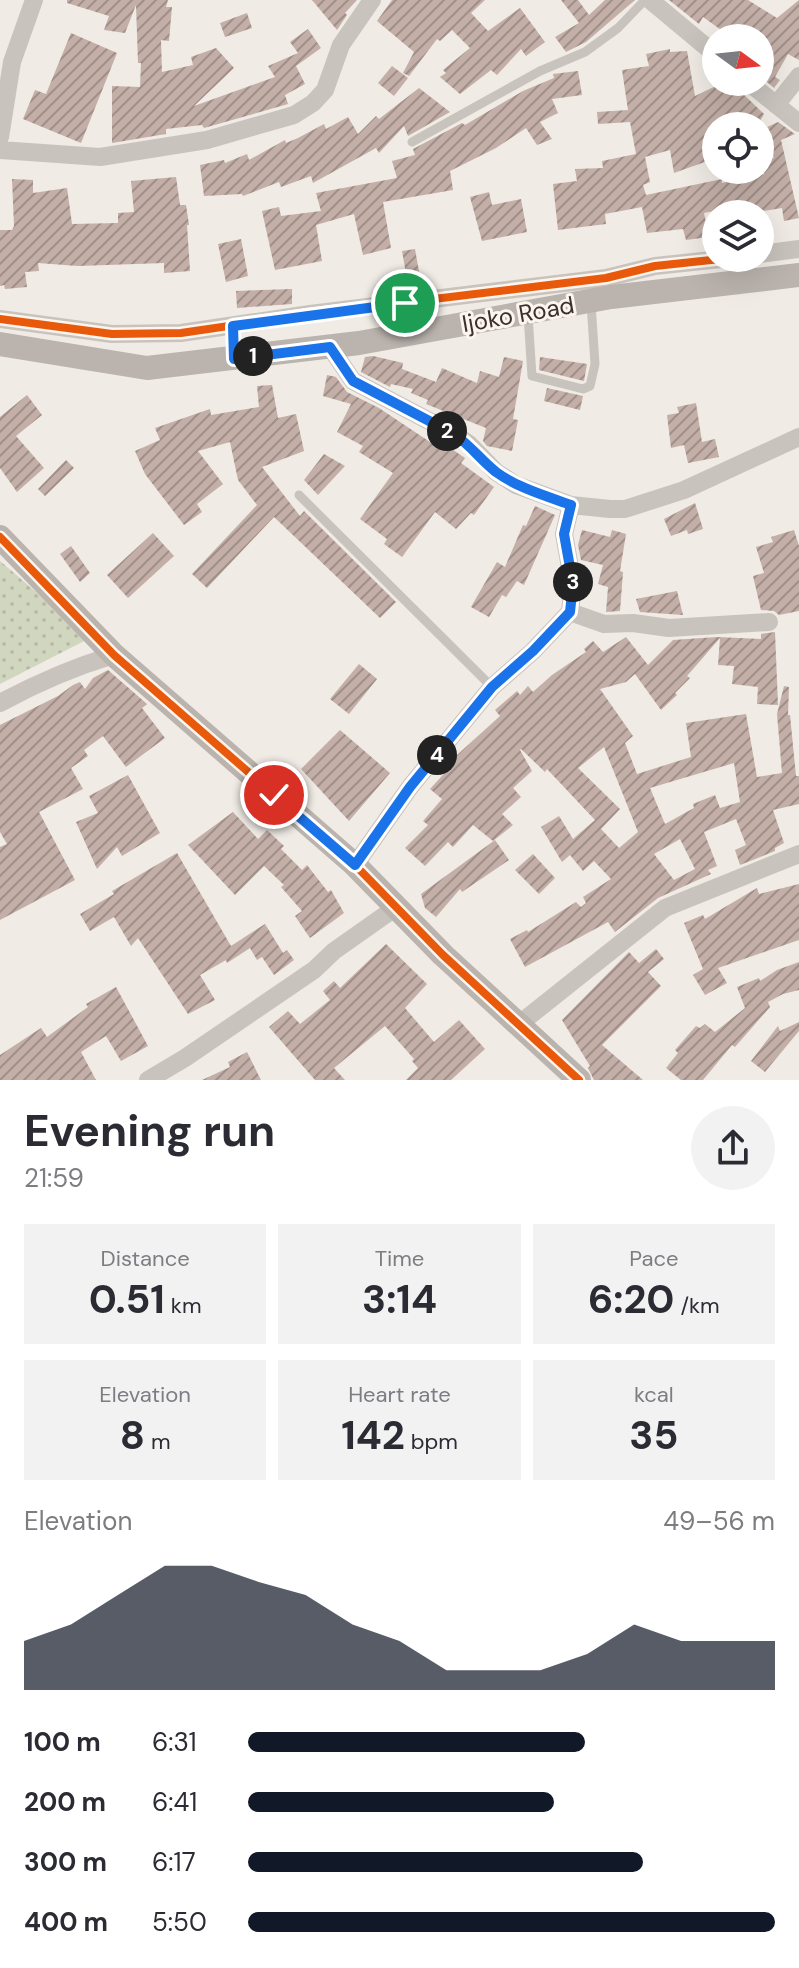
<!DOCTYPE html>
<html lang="en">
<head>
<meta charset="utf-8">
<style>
	:root { --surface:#fff; --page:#f2f2f3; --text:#2b2b33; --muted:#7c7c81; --accent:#111827 }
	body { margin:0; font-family:"DM Sans",sans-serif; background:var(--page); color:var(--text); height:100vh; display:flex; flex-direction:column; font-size:30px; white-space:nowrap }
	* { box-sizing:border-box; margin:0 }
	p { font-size:26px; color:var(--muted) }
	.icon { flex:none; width:44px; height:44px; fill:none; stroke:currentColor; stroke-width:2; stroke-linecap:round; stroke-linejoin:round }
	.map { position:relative; height:1080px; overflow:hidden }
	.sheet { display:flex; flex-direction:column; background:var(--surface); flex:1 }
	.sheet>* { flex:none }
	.needle { width:52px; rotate:105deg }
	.controls { position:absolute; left:702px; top:24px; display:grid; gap:16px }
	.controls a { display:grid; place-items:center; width:72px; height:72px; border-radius:50%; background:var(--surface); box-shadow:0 8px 32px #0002; font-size:40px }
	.pin { position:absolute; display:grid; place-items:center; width:68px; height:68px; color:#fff; margin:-34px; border:4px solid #fff; border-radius:50%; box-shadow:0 2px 8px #0007 }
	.km { position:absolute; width:40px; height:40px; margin:-20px; border-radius:50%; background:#222; color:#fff; font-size:22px; line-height:40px; text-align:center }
	.round { display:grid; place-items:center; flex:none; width:84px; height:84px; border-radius:42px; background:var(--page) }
	.head { display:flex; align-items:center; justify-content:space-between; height:136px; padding:0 24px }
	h1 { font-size:44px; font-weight:700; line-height:60px }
	.stats { display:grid; grid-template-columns:repeat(3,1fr); gap:12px; height:136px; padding:8px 24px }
	.stats div { display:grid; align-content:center; border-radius:0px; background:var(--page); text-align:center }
	.stats b { font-size:40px; font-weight:700 }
	.stats small { font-size:22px; font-weight:400 }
	.stats p { font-size:22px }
	.chart { height:224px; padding:16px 24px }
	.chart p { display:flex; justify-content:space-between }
	.chart svg { width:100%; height:144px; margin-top:8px; fill:var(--accent); opacity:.7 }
	ul { padding:0 24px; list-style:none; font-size:26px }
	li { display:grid; grid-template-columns:128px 96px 1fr; align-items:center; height:60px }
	li i { height:20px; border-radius:10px; background:var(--accent) }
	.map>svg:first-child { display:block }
	.grass { fill:url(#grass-dots) }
	.building { fill:url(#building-hatch); fill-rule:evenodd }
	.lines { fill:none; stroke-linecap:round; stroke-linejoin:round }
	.lane { stroke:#c9c3be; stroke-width:9 }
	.street { stroke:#c9c3be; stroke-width:18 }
	.secondary { stroke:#bab3ae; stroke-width:24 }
	.cycleway-casing { stroke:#fbf5ee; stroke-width:13 }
	.cycleway { stroke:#e8590c; stroke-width:8 }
	.route-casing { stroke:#fff; stroke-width:16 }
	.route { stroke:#1a73e8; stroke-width:10 }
	.labels { text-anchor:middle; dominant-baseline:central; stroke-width:6; stroke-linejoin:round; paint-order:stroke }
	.street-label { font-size:24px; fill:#3b302b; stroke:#fbf5ee }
</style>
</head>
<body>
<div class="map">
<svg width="799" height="1080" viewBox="0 0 799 1080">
	<defs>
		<pattern id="grass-dots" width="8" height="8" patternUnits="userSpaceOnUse" patternTransform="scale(2)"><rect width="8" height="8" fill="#d1d6bf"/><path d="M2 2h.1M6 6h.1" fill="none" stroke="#b4b8a4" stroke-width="1.8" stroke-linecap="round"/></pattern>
		<pattern id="building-hatch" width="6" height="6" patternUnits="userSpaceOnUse" patternTransform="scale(2)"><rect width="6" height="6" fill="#c3afa7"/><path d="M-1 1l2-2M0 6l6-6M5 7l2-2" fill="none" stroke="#a08f88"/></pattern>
	</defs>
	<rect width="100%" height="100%" fill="#f0ebe5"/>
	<path class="grass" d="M 0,561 L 90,638 L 0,684 Z"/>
	<path class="building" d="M 67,0 L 168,0 L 166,7 L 172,7 L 169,41 L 161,40 L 162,72 L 193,65 L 191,57 L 216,48 L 234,68 L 194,106 L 275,77 L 268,66 L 298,53 L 290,42 L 308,29 L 321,48 L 296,66 L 305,84 L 285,95 L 288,104 L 204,128 L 202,125 L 166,129 L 166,134 L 112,143 L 112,86 L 140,87 L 141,63 L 138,63 L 136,5 L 125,33 L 104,30 L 109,16 L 67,3 Z
		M 312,0 L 357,0 L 345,13 L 347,15 L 337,30 Z
		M 392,0 L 485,0 L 471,13 L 488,31 L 520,8 L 545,42 L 526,56 L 521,49 L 497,75 L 491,70 L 460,94 L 440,77 L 446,73 L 443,70 L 470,48 L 452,30 L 440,41 L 437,39 L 409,76 L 403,73 L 414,52 L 377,21 Z
		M 561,0 L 578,0 L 589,15 L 605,0 L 635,0 L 586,42 L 566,52 L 555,37 L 579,23 Z
		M 669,0 L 748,0 L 777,18 L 799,0 L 799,60 L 788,54 L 775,77 L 780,80 L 774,88 L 760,76 L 760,38 L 739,38 L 726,29 L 724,32 L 703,17 L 699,24 Z
		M 247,13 L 252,28 L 225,37 L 220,23 Z
		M 71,33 L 117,53 L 81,143 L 23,119 L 35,90 L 46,94 Z
		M 670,49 L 670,52 L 687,51 L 695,96 L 724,82 L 736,82 L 740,91 L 764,114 L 757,126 L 716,126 L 716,158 L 674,173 L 670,150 L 645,157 L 650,182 L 643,185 L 646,195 L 722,179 L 722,183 L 764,174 L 760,162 L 774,158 L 761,130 L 778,122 L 795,134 L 781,140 L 799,218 L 784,221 L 782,208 L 746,214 L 744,205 L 704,213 L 709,237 L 686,240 L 683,229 L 647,233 L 642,207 L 605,214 L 606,224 L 558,230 L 553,184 L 577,181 L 575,169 L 603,168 L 602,161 L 636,154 L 630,122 L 598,124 L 597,112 L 628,110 L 622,70 L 649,66 L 646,54 Z
		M 392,66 L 408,78 L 394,96 L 378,83 Z
		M 578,71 L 582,95 L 552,99 L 558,113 L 540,122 L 552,139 L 537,145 L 526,128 L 496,148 L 450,171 L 453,190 L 383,202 L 391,248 L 363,255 L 354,214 L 316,225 L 322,261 L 275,270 L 262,211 L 279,207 L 281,216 L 321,211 L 316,193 L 397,178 L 392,161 L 415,155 L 413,149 L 462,123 L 465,125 L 523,91 L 554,78 L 553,74 Z
		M 419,88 L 450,112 L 408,136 L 404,126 L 379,153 L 376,148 L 313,183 L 311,176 L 281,187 L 279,182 L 243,196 L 242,194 L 204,196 L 200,165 L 224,160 L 225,163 L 247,154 L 249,160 L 285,140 L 286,143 L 298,138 L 324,124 L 326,129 L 348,117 L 358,134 L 376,116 L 379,119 Z
		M 176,177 L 180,205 L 186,205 L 189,225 L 187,225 L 190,271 L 164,273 L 164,263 L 78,266 L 38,263 L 39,271 L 25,272 L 27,287 L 5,289 L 4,285 L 0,286 L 0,230 L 12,230 L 14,226 L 12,179 L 33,180 L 33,193 L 67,188 L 72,224 L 118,223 L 118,213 L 134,212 L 131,181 Z
		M 489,192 L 492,205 L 521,199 L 527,232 L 482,241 L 470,197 Z
		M 241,239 L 248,276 L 226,282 L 218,244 Z
		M 415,249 L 420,277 L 407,279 L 402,251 Z
		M 292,289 L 292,304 L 237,308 L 236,291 Z
		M 373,356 L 403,363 L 402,369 L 436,382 L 442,368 L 477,383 L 480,371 L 499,377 L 504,357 L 523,361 L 513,419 L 518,420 L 512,451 L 487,446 L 483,441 L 486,428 L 426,404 L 428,400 L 411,393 L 413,389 L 391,384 L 390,387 L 361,372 L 365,357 Z
		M 540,357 L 587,364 L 584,381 L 539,370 Z
		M 327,375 L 336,377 L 347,392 L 379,408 L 442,450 L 446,445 L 465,458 L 461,463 L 494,487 L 474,515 L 471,513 L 456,529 L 435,512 L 402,557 L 384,544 L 387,539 L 360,519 L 393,473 L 359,452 L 363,446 L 337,432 L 351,404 L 323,396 Z
		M 272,385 L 278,418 L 296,414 L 304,451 L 262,467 L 300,516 L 304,511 L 396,602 L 380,618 L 274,517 L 207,588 L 192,574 L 257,505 L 238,480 L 230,442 L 198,451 L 223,484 L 197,504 L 202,512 L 184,525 L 145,474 L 135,451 L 160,440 L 155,428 L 210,409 L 211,415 L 259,407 L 257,386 Z
		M 547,388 L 583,396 L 580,410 L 544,401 Z
		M 27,395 L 42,415 L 16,436 L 44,468 L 17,492 L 0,468 L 0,417 Z
		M 696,403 L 702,442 L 715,439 L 719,457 L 688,463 L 684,445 L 671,448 L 667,415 L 679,413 L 677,407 Z
		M 324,454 L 345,466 L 318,495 L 304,480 Z
		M 66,460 L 74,468 L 45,496 L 38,489 Z
		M 695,503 L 703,529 L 688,534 L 687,530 L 671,536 L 664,519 Z
		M 535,506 L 555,515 L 524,585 L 517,581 L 506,597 L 502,595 L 489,617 L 471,607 L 497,562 L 505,567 L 523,525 L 526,526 Z
		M 582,530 L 610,537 L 612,530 L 626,534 L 620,571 L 623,572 L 620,611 L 606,612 L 608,587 L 598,584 L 603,565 L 581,560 L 578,545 Z
		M 794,530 L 799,546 L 799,611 L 779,615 L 774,611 L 761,610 L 753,576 L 764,573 L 756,547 L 773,542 L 771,537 Z
		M 153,533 L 174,556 L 128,598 L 107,575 Z
		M 71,546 L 90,573 L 80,582 L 60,554 Z
		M 677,591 L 683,615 L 640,612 L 636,599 Z
		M 775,632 L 778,705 L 757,704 L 758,687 L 732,684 L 734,666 L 718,665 L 720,638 L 687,676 L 690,678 L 675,693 L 677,695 L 661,710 L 635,674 L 626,682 L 600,689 L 633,736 L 625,743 L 637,774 L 691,757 L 686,723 L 746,714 L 757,777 L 782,773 L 777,714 L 784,686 L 789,687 L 788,715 L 790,715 L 796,776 L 799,776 L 799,804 L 773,810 L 784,843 L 775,848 L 775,851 L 740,865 L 735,850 L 746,845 L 736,819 L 704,832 L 717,866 L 708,870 L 711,874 L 658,898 L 615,932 L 608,922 L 525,967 L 510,939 L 527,930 L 528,932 L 576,902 L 581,907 L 586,903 L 583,897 L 611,879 L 594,861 L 583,871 L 570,855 L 562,862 L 541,827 L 559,816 L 573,839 L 595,820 L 547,769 L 545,772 L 521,749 L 520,750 L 532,771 L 513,788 L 521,797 L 502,814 L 513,825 L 493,841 L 473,825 L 453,847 L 448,842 L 425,866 L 405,848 L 428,825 L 423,821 L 442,799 L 430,789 L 451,766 L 449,765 L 457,755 L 500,716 L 495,710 L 517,691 L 520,695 L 528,686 L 533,692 L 552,675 L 586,652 L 584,649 L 593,641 L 603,652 L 626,637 L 648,665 L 673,640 L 717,637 L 761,639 L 761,634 ZM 604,747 L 638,832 L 619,848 L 601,829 L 620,809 L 578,768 ZM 734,763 L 740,802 L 720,808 L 715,795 L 693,804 L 694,808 L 665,824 L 650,788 ZM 680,839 L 695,869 L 674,880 L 654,854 Z
		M 359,664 L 377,679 L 349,714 L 330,699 Z
		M 108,670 L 147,704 L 142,708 L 165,738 L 126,767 L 103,736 L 84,750 L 88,756 L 71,768 L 83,789 L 39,812 L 75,880 L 0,920 L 0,847 L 7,844 L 0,832 L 0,725 L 58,696 L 73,685 L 80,682 L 85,689 L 93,678 Z
		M 340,730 L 390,773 L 349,821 L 301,769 Z
		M 128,775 L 160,833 L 122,856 L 117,847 L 97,869 L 76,822 L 98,813 L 89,796 Z
		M 233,812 L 258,839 L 267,830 L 284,846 L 281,849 L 302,870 L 307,865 L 328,892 L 331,890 L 344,913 L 310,938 L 295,916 L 302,911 L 281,887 L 284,885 L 264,866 L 235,895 L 188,845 Z
		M 495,840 L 509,860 L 462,892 L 460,889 L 436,917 L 425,908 L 421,894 Z
		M 177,853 L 231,946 L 265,924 L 283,953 L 287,950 L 294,960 L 274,975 L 262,957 L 257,960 L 250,948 L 227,963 L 226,960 L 200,975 L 215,1000 L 188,1014 L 138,938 L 131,946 L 114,917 L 90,931 L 80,914 L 114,894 L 112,891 Z
		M 533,854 L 555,878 L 539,894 L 515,870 Z
		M 799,884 L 799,940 L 718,968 L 727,983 L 705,995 L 693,975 L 703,969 L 684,923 L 703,915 L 705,919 L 757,888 L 759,894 Z
		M 386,944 L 427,984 L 405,1008 L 434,1042 L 459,1020 L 485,1049 L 451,1080 L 406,1080 L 418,1068 L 412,1061 L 414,1059 L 385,1026 L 334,1068 L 345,1080 L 315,1080 L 269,1027 L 288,1011 L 300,1024 L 330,1000 L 323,991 L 334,981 L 340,988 Z
		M 656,949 L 664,959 L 648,972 L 661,986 L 602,1045 L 643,1080 L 594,1080 L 588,1068 L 590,1066 L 562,1020 L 629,952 L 639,963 Z
		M 799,962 L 799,990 L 783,994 L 768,1002 L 770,1007 L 735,1047 L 732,1045 L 703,1080 L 681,1080 L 666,1068 L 678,1053 L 675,1050 L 696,1026 L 700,1028 L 705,1024 L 715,1032 L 745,1008 L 737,987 L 759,978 L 760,981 L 777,970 Z
		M 116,987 L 148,1046 L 121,1061 L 106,1036 L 81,1052 L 96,1080 L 0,1080 L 0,1055 L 41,1028 L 47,1037 L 88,1007 L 86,1004 Z
		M 799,1022 L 799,1031 L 765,1072 L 751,1061 L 778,1026 L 780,1031 Z
		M 247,1052 L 261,1080 L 202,1080 L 230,1067 L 228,1062 Z"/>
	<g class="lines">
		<path class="lane" d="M 412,142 L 540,71 L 585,52 L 618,28 L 645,0
			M 528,315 L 532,376 L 583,389 L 590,386 L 595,364 L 591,303
			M 299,495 L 492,687"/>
		<path class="street" d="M 650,0 L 716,55
			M 748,82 L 799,123
			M 776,105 L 799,76
			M 0,137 L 12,62 L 34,0
			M 0,150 L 100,157 L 207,140 L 294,115 L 313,103 L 325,90 L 341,45 L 372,0
			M 760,254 L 799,249
			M 0,319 L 112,334 L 181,333 L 310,314 L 606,278 L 655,266 L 730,258
			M 330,347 L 353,381 L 454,434 L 469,444 L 496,472 L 516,485 L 571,505 L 610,509 L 625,509 L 684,490 L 799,437
			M 570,612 L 604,624 L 633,623 L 669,628 L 769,622
			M 0,703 C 37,683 74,667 114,655
			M 355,865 L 410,787 L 492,687 L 533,651 L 570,612 L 573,584 L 564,534 L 571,505
			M 518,1025 L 665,908 L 799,854
			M 148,1080 L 185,1058 L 314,970 L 334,951 L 395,908"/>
		<path class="secondary" d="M 0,344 L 147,368 L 359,343 L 611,297 L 799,275
			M 0,537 L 114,655 L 355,865 L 443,955 L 579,1080"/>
		<defs>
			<path id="cycleway" d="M 0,319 L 112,334 L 181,333 L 310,314 L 606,278 L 655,266 L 730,258
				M 0,537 L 114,655 L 355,865 L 443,955 L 579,1080"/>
		</defs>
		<use href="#cycleway" class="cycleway-casing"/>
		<use href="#cycleway" class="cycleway"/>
	</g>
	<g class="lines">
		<defs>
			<path id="route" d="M 274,795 L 355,865 L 410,787 L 492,687 L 533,651 L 570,612 L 573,584 L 564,534 L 571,505 C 546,496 518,488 496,472 C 481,460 470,445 454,434 L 353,381 L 330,347 L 234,359 L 233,326 L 405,303"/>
		</defs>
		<use href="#route" class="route-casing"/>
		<use href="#route" class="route"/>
	</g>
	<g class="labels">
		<g class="street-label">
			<text transform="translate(518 314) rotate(-10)">Ijoko Road</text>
		</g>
	</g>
</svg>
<div class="controls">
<a><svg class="needle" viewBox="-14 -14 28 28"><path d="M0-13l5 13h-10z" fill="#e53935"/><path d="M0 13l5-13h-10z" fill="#7c7c81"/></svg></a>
<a><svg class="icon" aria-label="locate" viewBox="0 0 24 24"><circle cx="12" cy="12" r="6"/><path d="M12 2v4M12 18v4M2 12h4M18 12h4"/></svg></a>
<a><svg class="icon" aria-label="layers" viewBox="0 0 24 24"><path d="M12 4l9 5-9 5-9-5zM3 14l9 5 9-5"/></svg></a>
</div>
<div class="pin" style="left:405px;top:303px;background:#1e9e55"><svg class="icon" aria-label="arrive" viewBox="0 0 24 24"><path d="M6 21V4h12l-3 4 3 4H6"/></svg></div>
<div class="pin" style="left:274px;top:795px;background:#d93025"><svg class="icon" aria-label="check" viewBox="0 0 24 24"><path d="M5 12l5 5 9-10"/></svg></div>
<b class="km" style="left:253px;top:356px">1</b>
<b class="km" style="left:447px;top:431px">2</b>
<b class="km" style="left:573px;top:582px">3</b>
<b class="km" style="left:437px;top:755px">4</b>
</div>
<section class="sheet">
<div class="head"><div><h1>Evening run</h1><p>21:59</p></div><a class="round"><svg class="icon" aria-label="share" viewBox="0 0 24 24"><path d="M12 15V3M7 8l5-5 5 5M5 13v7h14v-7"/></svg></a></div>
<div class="stats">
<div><p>Distance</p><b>0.51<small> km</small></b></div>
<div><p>Time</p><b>3:14</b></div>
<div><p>Pace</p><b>6:20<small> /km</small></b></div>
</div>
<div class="stats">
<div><p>Elevation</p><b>8<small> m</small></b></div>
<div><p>Heart rate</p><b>142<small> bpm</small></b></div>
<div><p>kcal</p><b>35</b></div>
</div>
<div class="chart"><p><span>Elevation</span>49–56 m</p>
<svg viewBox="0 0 160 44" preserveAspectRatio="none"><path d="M0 44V29L10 24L20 15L30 6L40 6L50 11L60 15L70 24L80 29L90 38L100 38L110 38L120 33L130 24L140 29L150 29L160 29V44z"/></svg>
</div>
<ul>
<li><b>100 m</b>6:31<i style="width:64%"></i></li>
<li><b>200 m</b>6:41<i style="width:58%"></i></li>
<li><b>300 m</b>6:17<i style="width:75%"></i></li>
<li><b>400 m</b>5:50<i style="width:100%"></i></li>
</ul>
</section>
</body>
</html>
